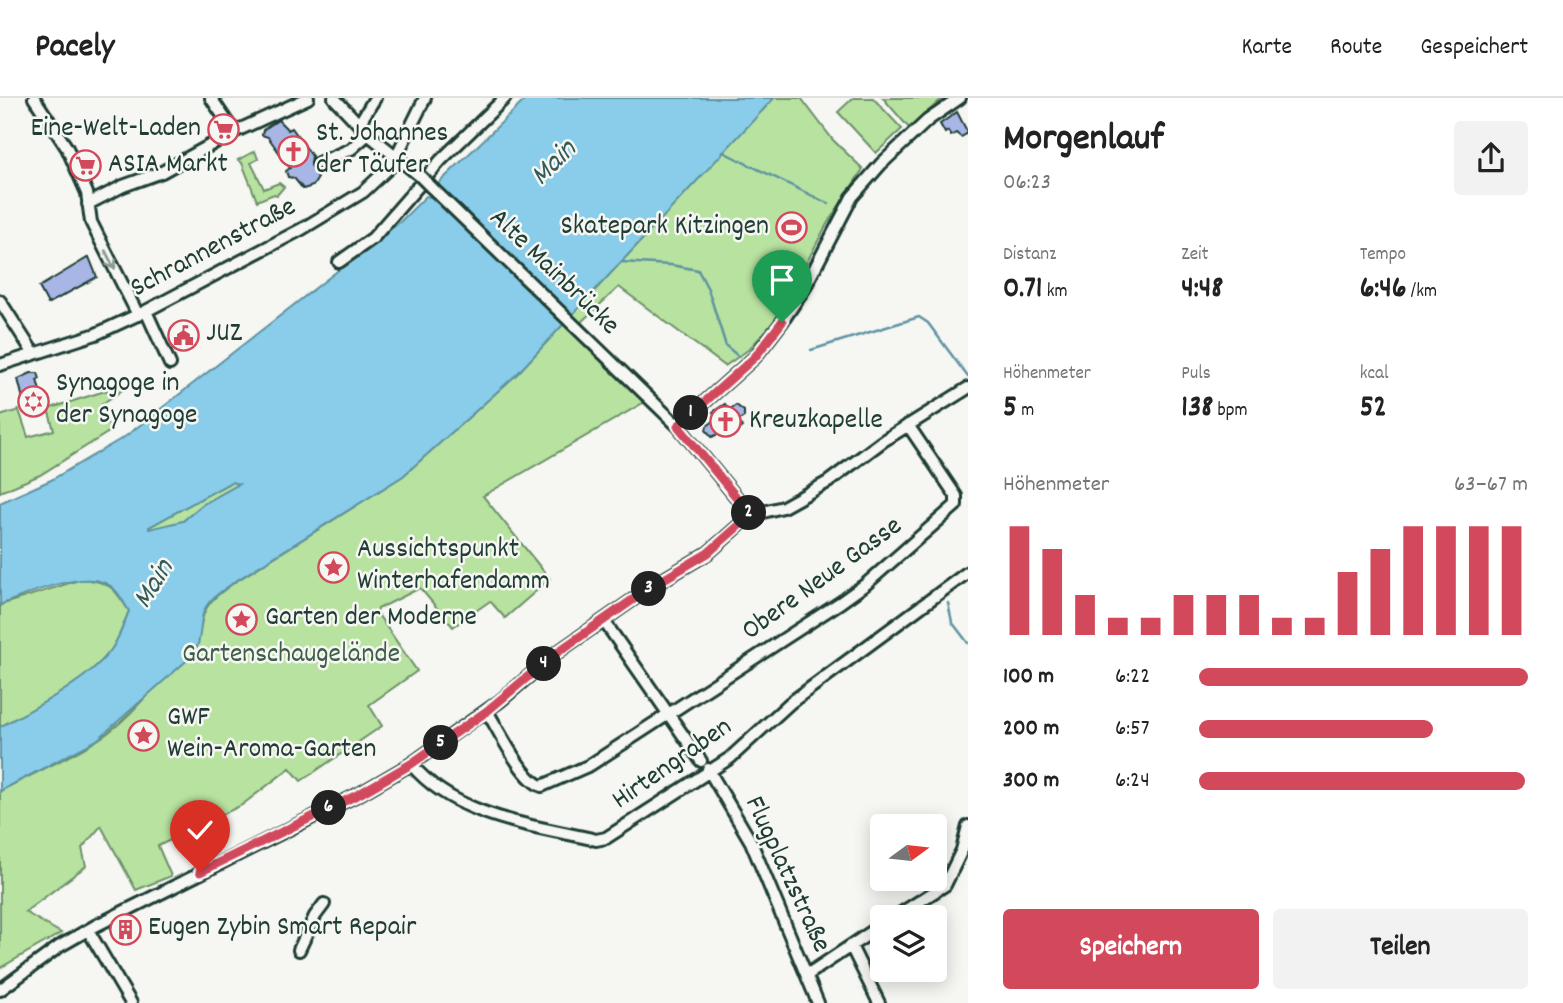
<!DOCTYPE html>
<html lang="de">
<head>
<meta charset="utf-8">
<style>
	:root { --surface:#fff; --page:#f2f2f2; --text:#222; --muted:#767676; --line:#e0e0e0; --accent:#d1495b }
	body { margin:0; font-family:Dekko,sans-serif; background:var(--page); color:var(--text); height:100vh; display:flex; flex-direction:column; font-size:26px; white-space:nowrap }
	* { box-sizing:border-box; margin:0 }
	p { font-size:23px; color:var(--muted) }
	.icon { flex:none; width:38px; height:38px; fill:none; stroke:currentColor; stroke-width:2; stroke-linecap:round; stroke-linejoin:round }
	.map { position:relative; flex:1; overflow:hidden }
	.drawer { display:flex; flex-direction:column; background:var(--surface); width:595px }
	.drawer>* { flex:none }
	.needle { width:46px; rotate:75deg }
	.controls { position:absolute; left:870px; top:716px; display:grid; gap:14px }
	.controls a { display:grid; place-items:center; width:77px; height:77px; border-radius:7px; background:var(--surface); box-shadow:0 4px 18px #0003; font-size:35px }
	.pin { position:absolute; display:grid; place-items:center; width:60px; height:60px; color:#fff; margin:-72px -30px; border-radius:50% 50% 50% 0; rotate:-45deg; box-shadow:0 0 7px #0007 }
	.pin .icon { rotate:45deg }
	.km { position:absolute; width:35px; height:35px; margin:-18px; border-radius:50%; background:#222; color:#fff; font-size:19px; line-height:35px; text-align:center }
	.round { display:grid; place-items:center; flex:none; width:74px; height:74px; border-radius:7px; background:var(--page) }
	.head { display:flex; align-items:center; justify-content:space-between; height:119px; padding:0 35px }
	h1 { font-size:38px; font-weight:700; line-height:52px }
	.figures { display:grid; grid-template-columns:repeat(3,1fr); gap:10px; height:119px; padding:7px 35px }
	.figures div { display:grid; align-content:center }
	.figures b { font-size:30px; font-weight:700 }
	.figures small { font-size:19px; font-weight:400 }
	.figures p { font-size:19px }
	.chart { height:196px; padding:14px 35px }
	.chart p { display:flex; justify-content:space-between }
	.chart svg { width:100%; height:126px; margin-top:7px; stroke:var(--accent); stroke-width:6 }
	.button { display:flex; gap:14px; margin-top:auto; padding:14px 35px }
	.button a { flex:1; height:80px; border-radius:7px; background:var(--accent); color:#fff; font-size:28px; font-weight:700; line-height:80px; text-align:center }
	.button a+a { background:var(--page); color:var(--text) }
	ul { padding:0 35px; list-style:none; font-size:23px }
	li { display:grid; grid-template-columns:112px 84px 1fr; align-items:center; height:52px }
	li i { height:18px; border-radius:9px; background:var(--accent) }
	header { display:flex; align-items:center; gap:42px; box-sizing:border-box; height:98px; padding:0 35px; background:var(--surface); border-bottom:2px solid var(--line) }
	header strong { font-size:33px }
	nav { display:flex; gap:38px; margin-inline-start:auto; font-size:24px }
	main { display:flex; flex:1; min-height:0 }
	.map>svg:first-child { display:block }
	.green { fill:#b8e29f; stroke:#6c906a; stroke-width:2 }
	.water { fill:#89cdea; stroke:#5f93a1; stroke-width:2; fill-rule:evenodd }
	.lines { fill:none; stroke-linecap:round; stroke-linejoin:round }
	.stream { stroke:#5f93a1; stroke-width:2.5 }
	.building { fill:#a7b6e5; stroke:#1f3d34; stroke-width:2 }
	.minor-casing { stroke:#1f3d34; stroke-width:16 }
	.minor { stroke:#f6f6f2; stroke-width:10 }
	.minor-bridge-casing { stroke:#1f3d34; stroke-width:16; stroke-linecap:butt }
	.minor-bridge { stroke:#f6f6f2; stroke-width:10 }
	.oneway { stroke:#8a9a93 }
	.route-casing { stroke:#fff; stroke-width:14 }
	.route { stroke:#d1495b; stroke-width:9 }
	.labels { text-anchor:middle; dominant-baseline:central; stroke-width:5; stroke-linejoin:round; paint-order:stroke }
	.poi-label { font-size:28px; fill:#1f3d34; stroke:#f6f6f2; text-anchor:start }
	.street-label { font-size:28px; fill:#1f3d34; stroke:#f6f6f2 }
	.park-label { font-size:28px; fill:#3e5e49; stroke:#f6f6f2 }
	.water-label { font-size:30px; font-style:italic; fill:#345a58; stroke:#f6f6f2 }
</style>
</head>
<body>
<header>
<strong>Pacely</strong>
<nav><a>Karte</a><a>Route</a><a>Gespeichert</a></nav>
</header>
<main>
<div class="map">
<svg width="968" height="905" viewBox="0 0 968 905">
	<rect width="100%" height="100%" fill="#f6f6f2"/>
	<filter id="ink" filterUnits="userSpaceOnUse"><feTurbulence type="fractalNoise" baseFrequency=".0143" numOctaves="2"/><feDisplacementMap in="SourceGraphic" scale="14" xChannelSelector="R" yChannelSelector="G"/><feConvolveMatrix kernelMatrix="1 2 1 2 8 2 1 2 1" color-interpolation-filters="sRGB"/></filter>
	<g filter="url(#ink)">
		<path class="green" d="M 774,0 L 801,0 L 833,42 L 863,71 L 827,126 L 776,222 L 748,252 L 725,268 L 619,189 L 581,224 L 653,299 L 483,398 L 550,481 L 505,520 L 490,503 L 453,529 L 420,490 L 378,511 L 377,515 L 417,573 L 369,607 L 382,628 L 301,683 L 290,670 L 242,707 L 158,748 L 171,778 L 136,792 L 101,728 L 82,750 L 86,768 L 25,814 L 61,835 L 0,870 L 0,693 C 32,676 65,662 96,643 C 140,615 170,567 201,527 C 204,505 217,497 235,484 L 403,378 L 517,276 Z
			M 853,0 L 873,0 L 902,31 L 876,55 L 838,14 Z
			M 883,0 L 943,0 L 909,30 Z
			M 255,53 L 258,61 L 251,65 L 264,91 L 279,85 L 284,89 L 277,97 L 274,96 L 257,103 L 242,65 L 238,62 Z
			M 124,287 L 125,290 L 102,306 L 109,317 L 104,321 L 112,332 L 40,377 L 0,394 L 0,318 L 19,312 L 28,339 L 54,332 L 48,311 Z
			M 231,384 L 240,386 L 202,407 L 183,423 L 149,432 L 149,429 Z
			M 82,481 C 110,484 114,489 129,513 C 124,525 119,541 111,552 C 86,585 35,609 0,629 L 0,507 Z"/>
		<path class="water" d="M 527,0 L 774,0 L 517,276 L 403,378 L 234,484 C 223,493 207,501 203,516 C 199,531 202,542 194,556 L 97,642 L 0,693 L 0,629 C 35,609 86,585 111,552 C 119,541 124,525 129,513 C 122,502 117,490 105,485 C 79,473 25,497 0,507 L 0,405 L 51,382 L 126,338 L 400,124 L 426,98 L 430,99 L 440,84 ZM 231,384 L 239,386 L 202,407 L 183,423 L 149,431 L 149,429 Z"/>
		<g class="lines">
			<path class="stream" d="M 723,54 L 829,106
				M 621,164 L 671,167 L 698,172 L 708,191 L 726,248 L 738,258
				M 811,252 L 919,219 L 928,225 L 968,279
				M 964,471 L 968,465
				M 948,505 L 952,524 L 968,545"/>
		</g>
		<path class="building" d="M 957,14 L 968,35 L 961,39 L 956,35 L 951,38 L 948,33 L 945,35 L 940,26 Z
			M 278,22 L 288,32 L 292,30 L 312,58 L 311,67 L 318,80 L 313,88 L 303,91 L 294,80 L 288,79 L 286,73 L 290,70 L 268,39 L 262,37 L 263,32 Z
			M 89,159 L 97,179 L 48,206 L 39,189 Z
			M 31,275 L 38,275 L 40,281 L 37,282 L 42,300 L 31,307 L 24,305 L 18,281 Z
			M 725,306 L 729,312 L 736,307 L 744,313 L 744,319 L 738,323 L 742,329 L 730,338 L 726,332 L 712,339 L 706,332 L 707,328 L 718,320 L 713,314 Z
			M 134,819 L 140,831 L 117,843 L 111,830 Z"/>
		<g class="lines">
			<defs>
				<path id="minor" d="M 34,0 L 67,50 L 87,95 L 91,124 L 138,217
					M 211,0 L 234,34
					M 334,0 L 368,36 L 419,77
					M 359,26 L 375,0
					M 318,65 L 351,51 L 368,36
					M 431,89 L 678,328 L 751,417
					M 88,106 L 123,88 L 162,74 L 234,34 L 308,0
					M 339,164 L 373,140 L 441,62 L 505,0
					M 0,203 L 34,256
					M 146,213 L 170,266
					M 0,267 L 96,236 L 146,213 L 302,131 L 363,94 L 392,67 L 425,0
					M 678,328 L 755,259 L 782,224 L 804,191 L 852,99 L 881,66 L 928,22 L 960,0
					M 604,523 L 701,663
					M 487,613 C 498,631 523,683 542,688 L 590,667 L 841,504 L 866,486 L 956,407 L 956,398 L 908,327
					M 411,666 C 455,719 531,727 596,742 L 606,740 L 730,660 L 790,605 L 968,474
					M 708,671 L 751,744 L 818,905
					M 895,819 L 945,787 L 962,752 L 968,728
					M 88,832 L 131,905
					M 851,848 L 879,905
					M 299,852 L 315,818 L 324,806
					M 807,877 L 882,827
					M 0,892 L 60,848 L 95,828 L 361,695 L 411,666 L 500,603 L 555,556 L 654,487 L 708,455 L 751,417 L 783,409 L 828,384 L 883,343 L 968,290"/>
			</defs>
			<use href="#minor" class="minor-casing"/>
			<use href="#minor" class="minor"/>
			<defs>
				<path id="minor-bridge" d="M 419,77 L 431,89"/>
			</defs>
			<use href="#minor-bridge" class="minor-bridge-casing"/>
			<use href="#minor-bridge" class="minor-bridge"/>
		</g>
		<defs><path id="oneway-shaft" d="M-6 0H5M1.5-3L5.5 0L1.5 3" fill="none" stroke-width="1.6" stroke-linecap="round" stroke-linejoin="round" transform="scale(1.75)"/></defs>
		<use class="oneway" href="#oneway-shaft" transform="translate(110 162) rotate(63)"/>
	</g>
	<g class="lines" filter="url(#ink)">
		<defs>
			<path id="route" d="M 200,774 L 361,695 L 411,666 L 487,613 L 555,556 L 654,487 L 708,455 L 751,417 L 678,328 L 755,259 L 782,224"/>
		</defs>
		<use href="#route" class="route-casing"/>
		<use href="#route" class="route"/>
	</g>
	<defs>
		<symbol id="supermarket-ring" viewBox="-11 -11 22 22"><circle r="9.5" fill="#f6f6f2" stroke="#d1495b" stroke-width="1.5"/><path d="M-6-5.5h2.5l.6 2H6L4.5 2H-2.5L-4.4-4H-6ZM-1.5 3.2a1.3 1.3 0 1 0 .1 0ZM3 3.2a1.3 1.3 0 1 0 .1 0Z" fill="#d1495b"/></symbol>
		<symbol id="church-ring" viewBox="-11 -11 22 22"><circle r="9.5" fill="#f6f6f2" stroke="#d1495b" stroke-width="1.5"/><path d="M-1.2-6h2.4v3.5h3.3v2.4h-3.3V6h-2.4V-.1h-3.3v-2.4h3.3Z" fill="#d1495b"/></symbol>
		<symbol id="stadium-ring" viewBox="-11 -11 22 22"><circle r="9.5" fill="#f6f6f2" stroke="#d1495b" stroke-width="1.5"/><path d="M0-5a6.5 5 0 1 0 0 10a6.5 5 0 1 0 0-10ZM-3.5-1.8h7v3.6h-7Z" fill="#d1495b"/></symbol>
		<symbol id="civic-ring" viewBox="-11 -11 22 22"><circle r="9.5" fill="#f6f6f2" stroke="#d1495b" stroke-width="1.5"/><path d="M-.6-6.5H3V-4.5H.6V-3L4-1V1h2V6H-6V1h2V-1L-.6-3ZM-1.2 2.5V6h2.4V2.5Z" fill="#d1495b"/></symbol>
		<symbol id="synagogue-ring" viewBox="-11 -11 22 22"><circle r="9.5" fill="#f6f6f2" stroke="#d1495b" stroke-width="1.5"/><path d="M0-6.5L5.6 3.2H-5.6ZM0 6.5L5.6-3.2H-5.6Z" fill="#d1495b"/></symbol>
		<symbol id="sight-ring" viewBox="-11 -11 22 22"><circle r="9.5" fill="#f6f6f2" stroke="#d1495b" stroke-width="1.5"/><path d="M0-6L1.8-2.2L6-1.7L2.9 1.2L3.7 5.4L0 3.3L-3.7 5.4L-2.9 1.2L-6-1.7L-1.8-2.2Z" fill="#d1495b"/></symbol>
		<symbol id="building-ring" viewBox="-11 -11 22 22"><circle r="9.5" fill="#f6f6f2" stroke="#d1495b" stroke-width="1.5"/><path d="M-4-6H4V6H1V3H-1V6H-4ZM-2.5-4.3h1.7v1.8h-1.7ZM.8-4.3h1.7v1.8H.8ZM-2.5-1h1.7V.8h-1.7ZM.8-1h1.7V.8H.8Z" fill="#d1495b"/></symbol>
	</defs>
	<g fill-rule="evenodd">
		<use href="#supermarket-ring" x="206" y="14" width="35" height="35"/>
		<use href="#church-ring" x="276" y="36" width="35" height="35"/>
		<use href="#supermarket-ring" x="68" y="50" width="35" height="35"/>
		<use href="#stadium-ring" x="774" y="112" width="35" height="35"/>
		<use href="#civic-ring" x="166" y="220" width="35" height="35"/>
		<use href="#synagogue-ring" x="16" y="286" width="35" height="35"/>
		<use href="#church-ring" x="708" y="306" width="35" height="35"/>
		<use href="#sight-ring" x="316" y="452" width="35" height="35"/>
		<use href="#sight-ring" x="224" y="504" width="35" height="35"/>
		<use href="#sight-ring" x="126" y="620" width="35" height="35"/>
		<use href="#building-ring" x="108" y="814" width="35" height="35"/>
	</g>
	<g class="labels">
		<g class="poi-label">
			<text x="201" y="32" text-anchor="end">Eine-Welt-Laden</text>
			<text x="316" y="37">St. Johannes<tspan x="316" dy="32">der Täufer</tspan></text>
			<text x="108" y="68">ASIA Markt</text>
			<text x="769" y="130" text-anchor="end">Skatepark Kitzingen</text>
			<text x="206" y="237">JUZ</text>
			<text x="56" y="287">Synagoge in<tspan x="56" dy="32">der Synagoge</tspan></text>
			<text x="749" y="324">Kreuzkapelle</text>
			<text x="357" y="453">Aussichtspunkt<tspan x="357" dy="32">Winterhafendamm</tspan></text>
			<text x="265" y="521">Garten der Moderne</text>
			<text x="167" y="621">GWF<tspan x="167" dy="32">Wein-Aroma-Garten</tspan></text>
			<text x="148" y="831">Eugen Zybin Smart Repair</text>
		</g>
		<g class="street-label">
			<text transform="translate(214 151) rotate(-28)">Schrannenstraße</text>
			<text transform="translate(553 175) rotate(44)">Alte Mainbrücke</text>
			<text transform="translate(823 482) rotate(-36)">Obere Neue Gasse</text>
			<text transform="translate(673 667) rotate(-35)">Hirtengraben</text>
			<text transform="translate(786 777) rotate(65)">Flugplatzstraße</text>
		</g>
		<g class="park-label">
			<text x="291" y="558">Gartenschaugelände</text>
		</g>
		<g class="water-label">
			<text transform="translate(555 66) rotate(-45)">Main</text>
			<text transform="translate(155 487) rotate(-58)">Main</text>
		</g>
	</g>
</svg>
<div class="controls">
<a><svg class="needle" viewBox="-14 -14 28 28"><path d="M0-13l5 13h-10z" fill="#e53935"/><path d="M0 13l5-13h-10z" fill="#767676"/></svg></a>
<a><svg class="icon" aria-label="layers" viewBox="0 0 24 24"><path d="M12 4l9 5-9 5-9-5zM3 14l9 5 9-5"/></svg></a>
</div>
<div class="pin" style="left:782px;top:224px;background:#1e9e55"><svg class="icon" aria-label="arrive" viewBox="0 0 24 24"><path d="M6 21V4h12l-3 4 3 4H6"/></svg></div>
<div class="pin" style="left:200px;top:774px;background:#d93025"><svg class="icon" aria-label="check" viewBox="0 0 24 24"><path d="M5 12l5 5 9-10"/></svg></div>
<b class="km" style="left:691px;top:315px">1</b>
<b class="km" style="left:749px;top:415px">2</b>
<b class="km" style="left:649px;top:491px">3</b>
<b class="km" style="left:544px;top:566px">4</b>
<b class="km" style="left:441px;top:645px">5</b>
<b class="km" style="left:329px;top:710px">6</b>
</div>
<section class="drawer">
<div class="head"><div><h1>Morgenlauf</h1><p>06:23</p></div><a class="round"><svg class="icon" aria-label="share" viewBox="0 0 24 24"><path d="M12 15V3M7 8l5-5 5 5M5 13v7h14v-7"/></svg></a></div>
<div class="figures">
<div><p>Distanz</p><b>0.71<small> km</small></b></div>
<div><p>Zeit</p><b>4:48</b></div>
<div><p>Tempo</p><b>6:46<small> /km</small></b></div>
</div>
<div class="figures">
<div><p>Höhenmeter</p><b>5<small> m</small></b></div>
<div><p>Puls</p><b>138<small> bpm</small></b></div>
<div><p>kcal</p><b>52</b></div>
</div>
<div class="chart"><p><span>Höhenmeter</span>63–67 m</p>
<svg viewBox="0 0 160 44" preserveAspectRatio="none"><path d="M5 44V6M15 44V14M25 44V30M35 44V38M45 44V38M55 44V30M65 44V30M75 44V30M85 44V38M95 44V38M105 44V22M115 44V14M125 44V6M135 44V6M145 44V6M155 44V6"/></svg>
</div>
<ul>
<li><b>100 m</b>6:22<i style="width:100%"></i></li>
<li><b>200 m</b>6:57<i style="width:71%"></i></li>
<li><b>300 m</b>6:24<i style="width:99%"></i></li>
</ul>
<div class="button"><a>Speichern</a><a>Teilen</a></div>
</section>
</main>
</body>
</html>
